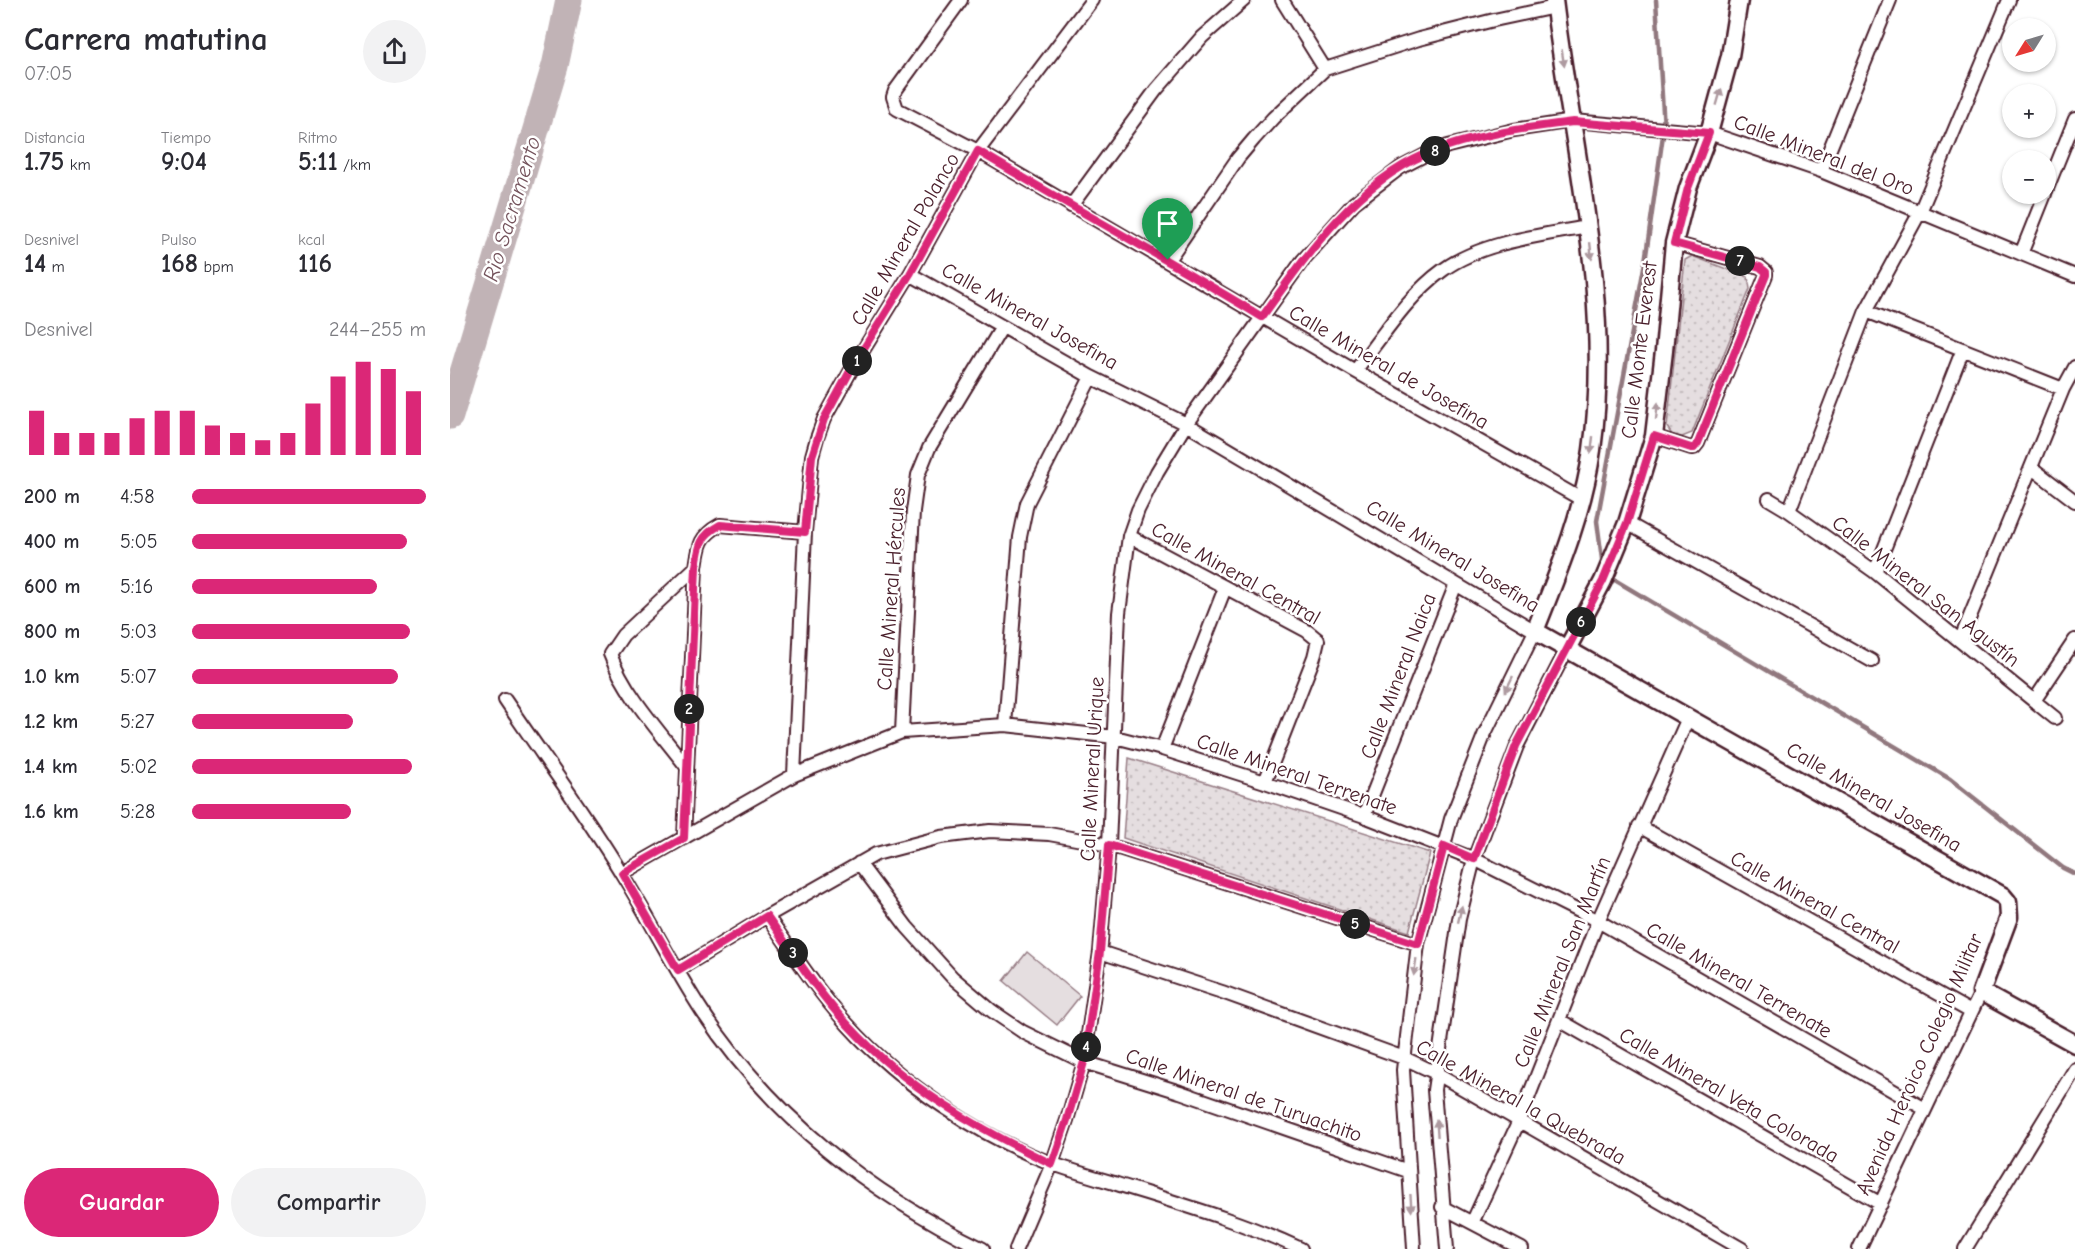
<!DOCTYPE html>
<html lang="es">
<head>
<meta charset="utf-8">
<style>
	:root { --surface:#fff; --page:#f2f2f3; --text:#2b2b33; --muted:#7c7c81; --accent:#db2777 }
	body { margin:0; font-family:"Comic Neue",sans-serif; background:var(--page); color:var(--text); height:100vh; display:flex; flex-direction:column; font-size:22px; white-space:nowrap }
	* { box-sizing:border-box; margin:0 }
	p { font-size:20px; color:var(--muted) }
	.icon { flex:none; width:33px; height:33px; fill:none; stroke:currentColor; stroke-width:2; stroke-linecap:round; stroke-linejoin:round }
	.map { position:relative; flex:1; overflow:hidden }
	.sheet { display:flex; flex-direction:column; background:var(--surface); width:450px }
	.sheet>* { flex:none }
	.needle { width:39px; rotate:233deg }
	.buttons { position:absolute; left:1552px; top:18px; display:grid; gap:12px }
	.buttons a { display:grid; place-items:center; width:54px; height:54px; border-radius:50%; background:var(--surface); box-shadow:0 2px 4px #0004; font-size:30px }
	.pin { position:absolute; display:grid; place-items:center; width:51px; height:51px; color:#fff; margin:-62px -26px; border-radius:50% 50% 50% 0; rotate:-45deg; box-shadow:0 0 6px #0007 }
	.pin .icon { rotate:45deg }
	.km { position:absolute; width:30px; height:30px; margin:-15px; border-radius:50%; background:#222; color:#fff; font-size:16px; line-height:30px; text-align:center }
	.round { display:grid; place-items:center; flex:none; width:63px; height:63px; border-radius:32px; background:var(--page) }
	.overview { display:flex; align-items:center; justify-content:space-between; height:102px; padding:0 24px }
	h1 { font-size:33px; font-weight:700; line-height:45px }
	.stats { display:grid; grid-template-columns:repeat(3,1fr); gap:9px; height:102px; padding:6px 24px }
	.stats div { display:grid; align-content:center }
	.stats b { font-size:26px; font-weight:700 }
	.stats small { font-size:16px; font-weight:400 }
	.stats p { font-size:16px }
	.chart { height:168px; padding:12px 24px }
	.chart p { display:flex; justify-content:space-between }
	.chart svg { width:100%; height:108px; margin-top:6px; stroke:var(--accent); stroke-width:6 }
	.action { display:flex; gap:12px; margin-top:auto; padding:12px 24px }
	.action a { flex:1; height:69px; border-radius:36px; background:var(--accent); color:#fff; font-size:24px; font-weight:700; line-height:69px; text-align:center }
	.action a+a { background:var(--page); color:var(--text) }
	ul { padding:0 24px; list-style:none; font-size:20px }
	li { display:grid; grid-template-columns:96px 72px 1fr; align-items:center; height:45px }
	li i { height:15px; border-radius:8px; background:var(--accent) }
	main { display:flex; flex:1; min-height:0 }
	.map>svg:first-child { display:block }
	.park { fill:url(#park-dots); stroke:#987e86; stroke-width:1.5 }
	.pitch { fill:#e5dee0; stroke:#987e86; stroke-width:1.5 }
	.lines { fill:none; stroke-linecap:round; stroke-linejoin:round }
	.stream { stroke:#91787e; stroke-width:4.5 }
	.river { stroke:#c1b3b6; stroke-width:27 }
	.street-casing { stroke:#4a1f2b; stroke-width:16 }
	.secondary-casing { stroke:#4a1f2b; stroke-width:21 }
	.street { stroke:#fff; stroke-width:12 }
	.secondary { stroke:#fff; stroke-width:16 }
	.oneway { fill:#ae9aa0 }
	.route-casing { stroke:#fff; stroke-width:12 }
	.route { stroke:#db2777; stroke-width:8 }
	.labels { text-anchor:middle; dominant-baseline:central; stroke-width:5; stroke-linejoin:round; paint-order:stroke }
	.street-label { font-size:21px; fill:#4a1f2b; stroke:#fff }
	.water-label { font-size:22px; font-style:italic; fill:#74535c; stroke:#fff }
</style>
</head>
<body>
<main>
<section class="sheet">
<div class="overview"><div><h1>Carrera matutina</h1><p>07:05</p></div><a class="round"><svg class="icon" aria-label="share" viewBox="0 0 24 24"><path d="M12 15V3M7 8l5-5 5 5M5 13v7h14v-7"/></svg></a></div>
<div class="stats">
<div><p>Distancia</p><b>1.75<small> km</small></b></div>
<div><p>Tiempo</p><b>9:04</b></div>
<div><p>Ritmo</p><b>5:11<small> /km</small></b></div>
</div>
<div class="stats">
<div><p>Desnivel</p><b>14<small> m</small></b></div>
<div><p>Pulso</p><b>168<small> bpm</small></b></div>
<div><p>kcal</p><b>116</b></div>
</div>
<div class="chart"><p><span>Desnivel</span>244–255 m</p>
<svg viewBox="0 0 160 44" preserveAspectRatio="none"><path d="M5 44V26M15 44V35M25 44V35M35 44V35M45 44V29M55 44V26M65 44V26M75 44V32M85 44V35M95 44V38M105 44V35M115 44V23M125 44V12M135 44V6M145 44V9M155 44V18"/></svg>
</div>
<ul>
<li><b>200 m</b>4:58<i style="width:100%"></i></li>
<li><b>400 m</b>5:05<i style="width:92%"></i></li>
<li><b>600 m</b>5:16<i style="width:79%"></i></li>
<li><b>800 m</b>5:03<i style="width:93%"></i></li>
<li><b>1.0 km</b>5:07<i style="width:88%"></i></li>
<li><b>1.2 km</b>5:27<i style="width:69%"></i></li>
<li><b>1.4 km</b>5:02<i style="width:94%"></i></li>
<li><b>1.6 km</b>5:28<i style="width:68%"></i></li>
</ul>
<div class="action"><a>Guardar</a><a>Compartir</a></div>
</section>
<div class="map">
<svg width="1625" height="1249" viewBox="0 0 1625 1249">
	<defs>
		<pattern id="park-dots" width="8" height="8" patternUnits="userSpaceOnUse" patternTransform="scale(1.5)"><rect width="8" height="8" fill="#e5dee0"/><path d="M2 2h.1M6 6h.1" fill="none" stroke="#c6bec0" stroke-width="1.8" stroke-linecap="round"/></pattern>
	</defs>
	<rect width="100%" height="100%" fill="#fff"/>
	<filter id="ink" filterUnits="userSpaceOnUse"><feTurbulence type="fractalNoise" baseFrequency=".0167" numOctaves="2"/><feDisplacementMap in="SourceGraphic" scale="12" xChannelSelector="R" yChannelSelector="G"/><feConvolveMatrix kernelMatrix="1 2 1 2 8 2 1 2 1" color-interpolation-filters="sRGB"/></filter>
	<g filter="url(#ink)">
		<path class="park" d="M 1242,256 L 1298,277 L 1300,289 L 1242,433 L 1232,437 L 1222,435 L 1217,427 L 1235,260 Z
			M 679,758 L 980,853 L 959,932 L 673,838 Z"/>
		<path class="pitch" d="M 577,952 L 630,996 L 607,1025 L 554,981 Z"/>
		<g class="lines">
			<path class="stream" d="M 1153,567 L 1147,521 L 1195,262 L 1214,128 L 1206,0
				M 1158,576 L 1500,779 L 1613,868 L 1625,874"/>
			<path class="river" d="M 0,416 L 105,66 L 119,0"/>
			<defs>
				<path id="street" d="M 511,0 L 445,91 L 443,97 L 447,109 L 528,151 L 905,371 L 1131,499
					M 832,0 L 875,69
					M 1371,171 L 1440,0
					M 1596,191 L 1625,119
					M 621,206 L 706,90 L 752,37 L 794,0
					M 1571,254 L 1595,194
					M 718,260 L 788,158 L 804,139 L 823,118 L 875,69 L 969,39 L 1044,20 L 1105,7
					M 460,274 L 641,377 L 736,424 L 1085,631 L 1035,733 L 1001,819 L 968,944 L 953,1070 L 964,1249
					M 1416,311 L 1613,389
					M 905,371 C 932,337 957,296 993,270 C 1031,242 1093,235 1138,227
					M 1204,436 L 1241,448 L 1244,448 L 1248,443 L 1316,275 L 1316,272 L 1310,267 L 1224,243
					M 1582,468 L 1625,501
					M 1319,499 L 1339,511 L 1425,572 L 1605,718
					M 1339,511 L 1416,311 L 1470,212 L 1559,0
					M 1177,523 L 1422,661
					M 679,536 L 857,631 L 868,640 L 864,657 L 815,782
					M 1425,572 L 1513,349
					M 1510,641 L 1613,389 L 1625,367
					M 55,700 C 94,758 136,814 172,874 C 200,919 223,967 252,1011 C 323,1118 419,1193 533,1249
					M 1584,701 L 1625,640
					M 555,725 L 570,537 L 577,503 L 641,377
					M 452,732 L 463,511 L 468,475 L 479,448 L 552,327
					M 712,749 L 775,588
					M 236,766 C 210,732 175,694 160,654 L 173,635 L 246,567
					M 344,775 L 355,532 L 362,456 L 367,438 L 374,419 L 404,365 L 460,274 L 528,151 L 642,0
					M 914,816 L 1006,584
					M 1189,826 L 1521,1012
					M 234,838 L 246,567 C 249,545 250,536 270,525 L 355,532
					M 409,863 L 457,927 L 502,977 L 542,1011 L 573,1032 L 634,1062 L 730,1092 L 958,1171
					M 172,873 L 344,775 L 452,732 L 555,725 L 665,737 L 712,749 L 815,782 L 914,816 L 1024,859 L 1148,921 L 1475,1109
					M 317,916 C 343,953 368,992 398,1025 C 451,1084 529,1136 603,1164 C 623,1171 643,1177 664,1183 C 727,1203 791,1221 851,1249
					M 650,952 L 772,992 L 954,1058 L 986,1073 L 1292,1249
					M 228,970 L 317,916 L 426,854 L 491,837 L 540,831 L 599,834 L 659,845 L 968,944
					M 1109,1020 L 1431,1204
					M 992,1207 L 1072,1249
					M 1023,1221 L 1069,1121 L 1148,921 L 1238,718
					M 566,1249 L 602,1164 L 617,1120 L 634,1062 L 650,952 L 659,845 L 669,613 L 679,536 L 688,510 L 707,472 L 736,424 L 853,260 L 904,203 L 950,168 L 975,155 L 998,146 L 1064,130 L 1123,121 L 1259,133 L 1371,171 L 1625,276
					M 997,1249 L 984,1090 L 1009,919 L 1024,859 L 1067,746 L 1117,649
					M 1409,1249 L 1531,992
					M 1515,1249 L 1625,1069"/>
				<path id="secondary" d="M 1104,0 C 1122,150 1163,298 1142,450 C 1133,513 1108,573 1085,631 L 1553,896 L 1558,902 L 1559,917 L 1531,992 L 1625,1044
					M 1117,649 L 1153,581 L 1177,523 L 1204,436 L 1214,351 L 1224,243 L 1238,188 L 1259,133 L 1280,56 L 1289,0"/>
			</defs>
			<use href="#street" class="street-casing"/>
			<use href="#secondary" class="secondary-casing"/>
			<use href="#street" class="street"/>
			<use href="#secondary" class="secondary"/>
		</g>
		<defs><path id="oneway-solid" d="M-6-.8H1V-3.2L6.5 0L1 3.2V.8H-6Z" transform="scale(1.5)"/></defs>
		<g class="oneway">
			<use href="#oneway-solid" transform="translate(1113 58) rotate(81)"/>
			<use href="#oneway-solid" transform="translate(1269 97) rotate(-74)"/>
			<use href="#oneway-solid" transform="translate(1141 251) rotate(84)"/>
			<use href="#oneway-solid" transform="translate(1207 411) rotate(-83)"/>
			<use href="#oneway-solid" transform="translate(1142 445) rotate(97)"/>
			<use href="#oneway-solid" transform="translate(1059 684) rotate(116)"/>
			<use href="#oneway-solid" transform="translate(1010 914) rotate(-77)"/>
			<use href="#oneway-solid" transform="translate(965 967) rotate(99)"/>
			<use href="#oneway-solid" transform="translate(987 1128) rotate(-94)"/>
			<use href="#oneway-solid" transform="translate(961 1203) rotate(86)"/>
		</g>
	</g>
	<g class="lines" filter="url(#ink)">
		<defs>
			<path id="route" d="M 1123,122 L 1259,133 L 1238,188 L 1224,243 L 1310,267 L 1316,272 L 1316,275 L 1248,443 L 1244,448 L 1241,448 L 1204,436 L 1177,523 L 1153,581 L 1066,746 L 1024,859 L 994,846 L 968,944 L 659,845 L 650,952 L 634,1062 L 617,1120 L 602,1164 C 527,1128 456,1088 399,1026 C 368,993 343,953 317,916 L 228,970 L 172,873 L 234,838 L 246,567 C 249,545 250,536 270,525 L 355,532 L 362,456 L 374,419 L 404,364 L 460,274 L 528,151 C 622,207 718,260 812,317 C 856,256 904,185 976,154 C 1022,135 1074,128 1123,122 Z"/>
		</defs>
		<use href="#route" class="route-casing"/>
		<use href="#route" class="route"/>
	</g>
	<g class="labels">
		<g class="street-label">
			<text transform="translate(1374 155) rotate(21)">Calle Mineral del Oro</text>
			<text transform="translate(455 239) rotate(-60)">Calle Mineral Polanco</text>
			<text transform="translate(580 316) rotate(29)">Calle Mineral Josefina</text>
			<text transform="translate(1189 350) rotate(-83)">Calle Monte Everest</text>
			<text transform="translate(939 367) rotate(30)">Calle Mineral de Josefina</text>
			<text transform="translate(1003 556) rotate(31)">Calle Mineral Josefina</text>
			<text transform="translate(786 573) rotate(29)">Calle Mineral Central</text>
			<text transform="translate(441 589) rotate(-86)">Calle Mineral Hércules</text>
			<text transform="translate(1476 591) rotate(38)">Calle Mineral San Agustín</text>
			<text transform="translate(948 676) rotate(-69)">Calle Mineral Naica</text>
			<text transform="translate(642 769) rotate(-87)">Calle Mineral Urique</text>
			<text transform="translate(847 774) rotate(19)">Calle Mineral Terrenate</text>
			<text transform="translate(1424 797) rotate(30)">Calle Mineral Josefina</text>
			<text transform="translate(1365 902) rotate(29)">Calle Mineral Central</text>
			<text transform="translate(1112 962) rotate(-68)">Calle Mineral San Martín</text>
			<text transform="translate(1289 980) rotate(30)">Calle Mineral Terrenate</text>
			<text transform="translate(1469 1064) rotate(-66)">Avenida Heroico Colegio Militar</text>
			<text transform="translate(794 1095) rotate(19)">Calle Mineral de Turuachito</text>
			<text transform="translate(1279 1095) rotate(30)">Calle Mineral Veta Colorada</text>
			<text transform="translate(1071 1102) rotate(29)">Calle Mineral la Quebrada</text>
		</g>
		<g class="water-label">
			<text transform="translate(62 209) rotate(-73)">Rio Sacramento</text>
		</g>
	</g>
</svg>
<div class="buttons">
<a><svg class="needle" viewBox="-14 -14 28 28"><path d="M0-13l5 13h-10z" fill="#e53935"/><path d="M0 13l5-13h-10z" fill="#7c7c81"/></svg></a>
<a>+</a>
<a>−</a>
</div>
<div class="pin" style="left:718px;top:260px;background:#1e9e55"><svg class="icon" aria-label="arrive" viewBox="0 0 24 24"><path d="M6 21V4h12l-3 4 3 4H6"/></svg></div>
<b class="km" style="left:407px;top:361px">1</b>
<b class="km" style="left:239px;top:709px">2</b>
<b class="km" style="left:343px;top:953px">3</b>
<b class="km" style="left:636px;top:1047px">4</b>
<b class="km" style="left:905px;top:924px">5</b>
<b class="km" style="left:1131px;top:622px">6</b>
<b class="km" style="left:1290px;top:261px">7</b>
<b class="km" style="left:985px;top:151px">8</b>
</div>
</main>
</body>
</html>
